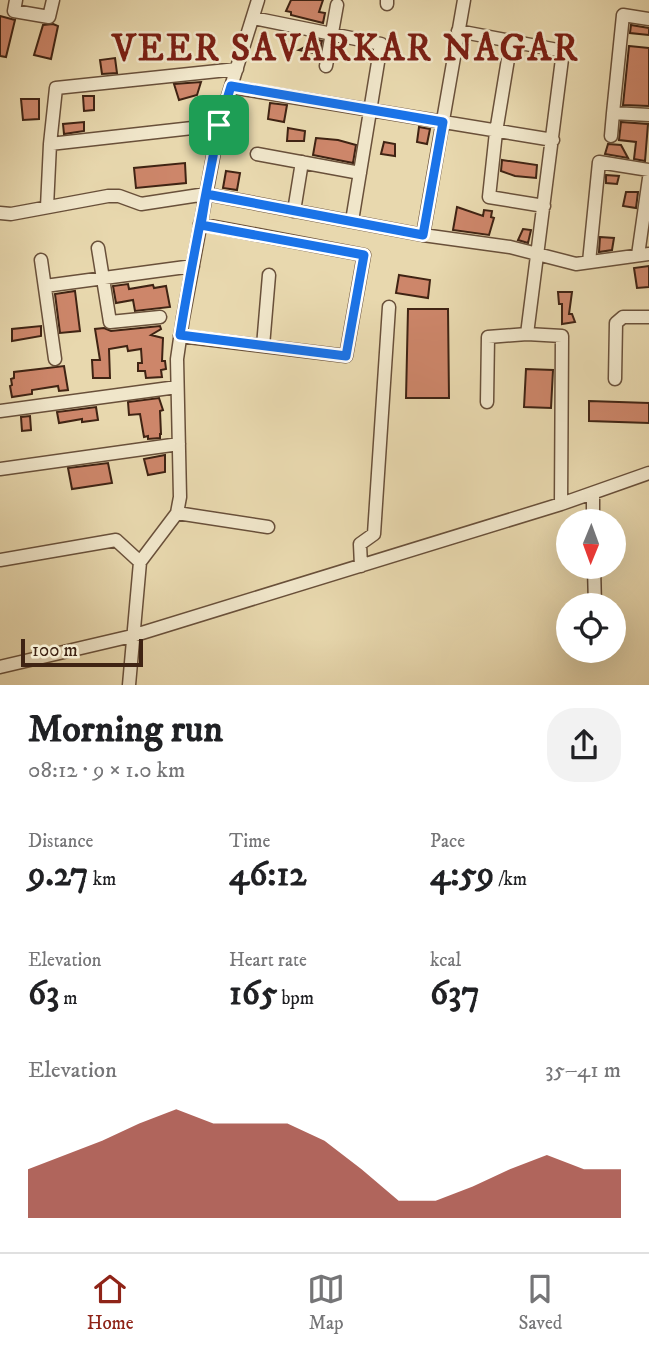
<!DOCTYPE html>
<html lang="en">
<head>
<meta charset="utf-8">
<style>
	:root { --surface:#fff; --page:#f2f2f2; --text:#202124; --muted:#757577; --line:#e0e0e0; --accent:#8f2418 }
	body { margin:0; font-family:"IM FELL DW Pica",serif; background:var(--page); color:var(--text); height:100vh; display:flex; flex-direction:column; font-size:26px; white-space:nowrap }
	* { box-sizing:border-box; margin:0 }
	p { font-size:23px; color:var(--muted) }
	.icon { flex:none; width:38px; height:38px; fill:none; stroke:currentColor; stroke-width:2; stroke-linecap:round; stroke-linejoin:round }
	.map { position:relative; height:685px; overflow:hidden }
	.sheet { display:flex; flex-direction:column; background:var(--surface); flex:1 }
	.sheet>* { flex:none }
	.needle { width:46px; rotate:181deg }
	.fabs { position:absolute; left:556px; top:509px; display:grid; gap:14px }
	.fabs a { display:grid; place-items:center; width:70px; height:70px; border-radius:50%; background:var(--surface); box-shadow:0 7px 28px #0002; font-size:35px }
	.scale { position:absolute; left:21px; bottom:18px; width:122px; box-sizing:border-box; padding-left:7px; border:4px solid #3f2313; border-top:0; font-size:19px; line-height:24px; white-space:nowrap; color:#3f2313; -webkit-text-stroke:5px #f0e6ca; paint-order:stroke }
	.pin { position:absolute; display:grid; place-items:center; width:60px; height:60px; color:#fff; margin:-30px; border-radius:14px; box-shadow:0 4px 10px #0006 }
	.round { display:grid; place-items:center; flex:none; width:74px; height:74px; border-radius:28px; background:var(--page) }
	.headline { display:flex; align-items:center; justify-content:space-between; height:119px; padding:0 28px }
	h1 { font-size:38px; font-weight:700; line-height:52px }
	.metrics { display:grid; grid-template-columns:repeat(3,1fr); gap:10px; height:119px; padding:7px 28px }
	.metrics div { display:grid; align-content:center }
	.metrics b { font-size:35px; font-weight:700 }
	.metrics small { font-size:19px; font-weight:400 }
	.metrics p { font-size:19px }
	.chart { height:196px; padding:14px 28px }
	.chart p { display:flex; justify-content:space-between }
	.chart svg { width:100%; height:126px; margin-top:7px; fill:var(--accent); opacity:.7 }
	.tab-bar { display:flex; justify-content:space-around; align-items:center; height:98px; border-top:2px solid var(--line); background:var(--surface); font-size:19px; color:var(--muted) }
	.tab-bar a { display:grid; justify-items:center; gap:4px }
	.tab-bar .active { color:var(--accent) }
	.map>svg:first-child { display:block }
	.building { fill:#cd866a; stroke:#3f2313; stroke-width:2 }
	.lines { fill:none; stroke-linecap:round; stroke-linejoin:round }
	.minor-casing { stroke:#69503a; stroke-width:15 }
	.minor { stroke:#f0e6ca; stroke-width:12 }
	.route-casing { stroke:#fff; stroke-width:14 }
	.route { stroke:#1a73e8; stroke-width:9 }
	.labels { text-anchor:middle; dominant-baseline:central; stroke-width:5; stroke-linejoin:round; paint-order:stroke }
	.district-label { font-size:37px; font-weight:bold; letter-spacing:2px; fill:#7a1f14; stroke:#f0e6ca }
</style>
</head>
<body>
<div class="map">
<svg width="649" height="685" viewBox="0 0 649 685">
	<rect width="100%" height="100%" fill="#e8d8ae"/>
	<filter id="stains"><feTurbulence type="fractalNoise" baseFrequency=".00286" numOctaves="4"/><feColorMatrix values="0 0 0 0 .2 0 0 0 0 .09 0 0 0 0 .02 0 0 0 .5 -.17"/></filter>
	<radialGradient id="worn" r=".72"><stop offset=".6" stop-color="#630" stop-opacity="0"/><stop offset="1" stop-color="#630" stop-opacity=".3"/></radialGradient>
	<path class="building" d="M 291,0 L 323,0 L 319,12 L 325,13 L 323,23 L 291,15 L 291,12 L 286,11 Z
		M 0,16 L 15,20 L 6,57 L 0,56 Z
		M 53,24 L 58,26 L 51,59 L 34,55 L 43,25 Z
		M 631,25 L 649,28 L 649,35 L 630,33 Z
		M 318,40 L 322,41 L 319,54 L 299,50 Z
		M 629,46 L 649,48 L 649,106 L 623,105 Z
		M 115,58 L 117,73 L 102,74 L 100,60 Z
		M 201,82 L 197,95 L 179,100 L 174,84 Z
		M 83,96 L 94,96 L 94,110 L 84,111 Z
		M 21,99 L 39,99 L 39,119 L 23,120 Z
		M 270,103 L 287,105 L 284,122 L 268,119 Z
		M 84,122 L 84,131 L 64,134 L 63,124 Z
		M 621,122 L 648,124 L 645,161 L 634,159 L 636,142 L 619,140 Z
		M 419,127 L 430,129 L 427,144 L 417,142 Z
		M 288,128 L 305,131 L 304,141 L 287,141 Z
		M 316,138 L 338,140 L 356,145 L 353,163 L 313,155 Z
		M 384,142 L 395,144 L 395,156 L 381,154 Z
		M 608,144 L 621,145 L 628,158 L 605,154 Z
		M 502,160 L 537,165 L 536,178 L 515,176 L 501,171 Z
		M 185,163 L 186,183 L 136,188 L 134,168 Z
		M 226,171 L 240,173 L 237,190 L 223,188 Z
		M 606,175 L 619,176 L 617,184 L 606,183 Z
		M 626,192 L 638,192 L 636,208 L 623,206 Z
		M 457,207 L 483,216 L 484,210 L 492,211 L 491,217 L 494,218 L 489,235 L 453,230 Z
		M 523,229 L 531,230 L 528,243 L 518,240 Z
		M 600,237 L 614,238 L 612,250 L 599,252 Z
		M 649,266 L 649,287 L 637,288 L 634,268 Z
		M 399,275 L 430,280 L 428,298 L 396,293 Z
		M 128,284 L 129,289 L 153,285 L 154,288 L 166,286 L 170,307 L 135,311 L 133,300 L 116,303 L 113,286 Z
		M 75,291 L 80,331 L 60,333 L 55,294 Z
		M 558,292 L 572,292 L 569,314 L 572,314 L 575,322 L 562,324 L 562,304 L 559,304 Z
		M 408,309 L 448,309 L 449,398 L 406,398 Z
		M 41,326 L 41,336 L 12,341 L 12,329 Z
		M 160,326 L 161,329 L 151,335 L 163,338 L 162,361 L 165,361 L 166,369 L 161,370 L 162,377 L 146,378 L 145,371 L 138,371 L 138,363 L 142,363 L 141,349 L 128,351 L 127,346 L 109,349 L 110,378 L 93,378 L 92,360 L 100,360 L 95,329 L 104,328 L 111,331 Z
		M 64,366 L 68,390 L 59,391 L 58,386 L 32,390 L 32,394 L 12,397 L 10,386 L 12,385 L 11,379 L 14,378 L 14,372 Z
		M 526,369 L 553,370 L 551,408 L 524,407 Z
		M 159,398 L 163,410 L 160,411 L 161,434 L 160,434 L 160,438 L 148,439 L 148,436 L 144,437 L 140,414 L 129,415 L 128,402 Z
		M 589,401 L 649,403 L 649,423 L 589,421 Z
		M 96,407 L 98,420 L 82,422 L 82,419 L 59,423 L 57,412 Z
		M 30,416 L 31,430 L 22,431 L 21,417 Z
		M 165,455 L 165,472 L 148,475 L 144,459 Z
		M 108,463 L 112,483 L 72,489 L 68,468 Z"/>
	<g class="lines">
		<defs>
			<path id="minor" d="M 16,0 L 14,11 L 49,17 L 53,0
				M 387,4 L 387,0
				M 253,18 L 381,44 L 352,221
				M 649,19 L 623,15 L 613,113 L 649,115
				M 458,31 L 563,51 L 527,334 L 562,336 L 561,504
				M 511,41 L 496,132 L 489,197 L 544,206
				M 326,66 L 337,5
				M 231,87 L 553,140
				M 219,125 L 50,144 L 56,88 L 237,69
				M 611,136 L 613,113
				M 257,154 L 360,173
				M 47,207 L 50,144
				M 294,211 L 302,162
				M 0,213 L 11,214 L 108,196 L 119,196 L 141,204 L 206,194 L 423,235 L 510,247 L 576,264 L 649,254
				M 423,235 L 464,0
				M 98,248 L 110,322 L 160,317
				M 638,255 L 649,178
				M 41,260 L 55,359
				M 589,262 L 599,162 L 649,170
				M 45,286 L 193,266
				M 180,336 L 346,356 L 364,255 L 200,224
				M 263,346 L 269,275
				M 615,379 L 616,323 L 623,317 L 649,317
				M 487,402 L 488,337 L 527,334
				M 0,411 L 177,387
				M 0,469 L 179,444
				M 593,493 L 593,522
				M 177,513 L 268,527
				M 0,560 L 116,540 L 140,562
				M 361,566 L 360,544 L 374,534 L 389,307
				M 594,567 L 595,606
				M 0,667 L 132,636 L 561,504 L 649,473
				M 129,685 L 140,562 L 177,513 L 180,497 L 177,359 L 183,318 L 219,125 L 258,0"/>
		</defs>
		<use href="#minor" class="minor-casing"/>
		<use href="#minor" class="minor"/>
	</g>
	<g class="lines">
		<defs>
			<path id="route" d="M 219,125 C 206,195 191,265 180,335 L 346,356 L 364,255 L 201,225 L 206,194 L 423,235 L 443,122 L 231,86 L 219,125"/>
		</defs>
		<use href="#route" class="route-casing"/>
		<use href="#route" class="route"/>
	</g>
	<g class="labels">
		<g class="district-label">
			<text x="346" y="49">VEER SAVARKAR NAGAR</text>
		</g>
	</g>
	<rect width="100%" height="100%" filter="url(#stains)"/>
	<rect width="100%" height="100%" fill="url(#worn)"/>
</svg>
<div class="fabs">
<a><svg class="needle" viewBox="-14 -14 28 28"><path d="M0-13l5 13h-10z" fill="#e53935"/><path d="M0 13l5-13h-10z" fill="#757577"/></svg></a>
<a><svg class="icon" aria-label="locate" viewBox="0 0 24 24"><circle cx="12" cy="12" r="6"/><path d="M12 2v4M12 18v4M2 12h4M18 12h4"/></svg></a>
</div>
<div class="scale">100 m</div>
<div class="pin" style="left:219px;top:125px;background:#1e9e55"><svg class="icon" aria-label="arrive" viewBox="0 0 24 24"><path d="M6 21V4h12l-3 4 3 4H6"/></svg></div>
</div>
<section class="sheet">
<div class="headline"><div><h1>Morning run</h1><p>08:12 · 9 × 1.0 km</p></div><a class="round"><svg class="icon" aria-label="share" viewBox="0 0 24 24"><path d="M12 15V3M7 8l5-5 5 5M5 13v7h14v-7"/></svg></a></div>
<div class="metrics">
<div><p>Distance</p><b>9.27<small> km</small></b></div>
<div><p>Time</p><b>46:12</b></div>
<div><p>Pace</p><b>4:59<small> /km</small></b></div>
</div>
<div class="metrics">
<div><p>Elevation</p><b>63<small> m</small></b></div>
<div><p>Heart rate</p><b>165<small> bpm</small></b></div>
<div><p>kcal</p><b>637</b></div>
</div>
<div class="chart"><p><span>Elevation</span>35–41 m</p>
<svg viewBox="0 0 160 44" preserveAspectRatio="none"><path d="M0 44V27L10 22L20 17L30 11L40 6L50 11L60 11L70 11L80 17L90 27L100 38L110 38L120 33L130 27L140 22L150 27L160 27V44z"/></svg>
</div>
</section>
<nav class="tab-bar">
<a class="active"><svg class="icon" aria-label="home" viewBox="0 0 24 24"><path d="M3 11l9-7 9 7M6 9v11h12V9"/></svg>Home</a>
<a><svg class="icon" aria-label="map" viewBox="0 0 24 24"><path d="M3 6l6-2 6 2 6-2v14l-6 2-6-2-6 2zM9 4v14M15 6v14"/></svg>Map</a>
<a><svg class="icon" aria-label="saved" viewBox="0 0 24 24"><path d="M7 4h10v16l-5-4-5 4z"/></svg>Saved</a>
</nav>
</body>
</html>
